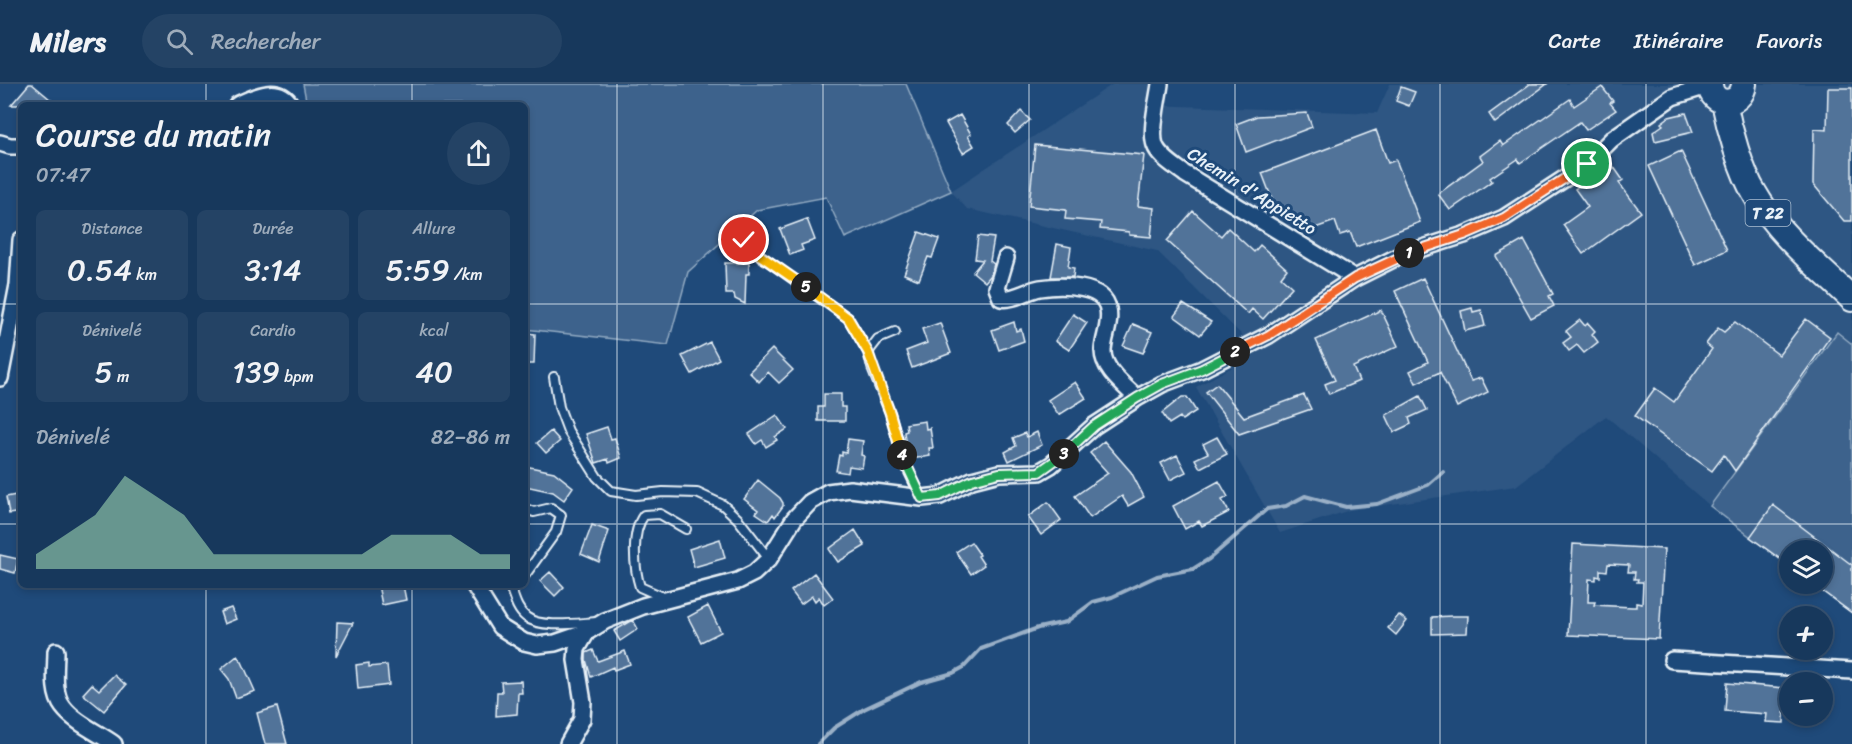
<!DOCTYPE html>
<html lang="fr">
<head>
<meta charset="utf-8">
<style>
	:root { --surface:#17385c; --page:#244365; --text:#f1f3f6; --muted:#9eacbb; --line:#365272; --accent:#8abfa5 }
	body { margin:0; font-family:Sriracha,sans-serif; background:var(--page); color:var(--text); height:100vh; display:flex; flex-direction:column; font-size:22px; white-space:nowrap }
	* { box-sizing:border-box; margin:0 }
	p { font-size:20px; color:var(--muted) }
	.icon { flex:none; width:33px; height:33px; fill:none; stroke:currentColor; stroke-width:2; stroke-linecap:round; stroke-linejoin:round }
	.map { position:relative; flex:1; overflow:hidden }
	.side { position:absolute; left:18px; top:18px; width:510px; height:486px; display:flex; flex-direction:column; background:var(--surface); border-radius:9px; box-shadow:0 3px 9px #0003,0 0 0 2px var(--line) }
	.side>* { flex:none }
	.buttons { position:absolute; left:1779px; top:456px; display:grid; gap:12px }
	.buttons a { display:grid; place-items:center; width:54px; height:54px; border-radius:50%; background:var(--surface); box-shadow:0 3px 9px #0003,0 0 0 2px var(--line); font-size:30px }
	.pin { position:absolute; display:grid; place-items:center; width:51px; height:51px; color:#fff; margin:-26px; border:3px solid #fff; border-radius:50%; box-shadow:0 2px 6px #0007 }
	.km { position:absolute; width:30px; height:30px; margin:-15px; border-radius:50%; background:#222; color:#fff; font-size:16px; line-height:30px; text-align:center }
	.round { display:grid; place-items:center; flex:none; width:63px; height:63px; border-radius:32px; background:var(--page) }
	.headline { display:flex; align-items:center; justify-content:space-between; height:102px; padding:0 18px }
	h1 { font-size:33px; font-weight:600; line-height:45px }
	.figures { display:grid; grid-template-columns:repeat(3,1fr); gap:9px; height:102px; padding:6px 18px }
	.figures div { display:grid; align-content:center; border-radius:9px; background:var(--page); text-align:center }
	.figures b { font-size:30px; font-weight:600 }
	.figures small { font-size:16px; font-weight:400 }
	.figures p { font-size:16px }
	.chart { height:168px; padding:12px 18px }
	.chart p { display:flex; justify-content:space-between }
	.chart svg { width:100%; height:108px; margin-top:6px; fill:var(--accent); opacity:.7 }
	header { display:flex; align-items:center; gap:36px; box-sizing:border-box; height:84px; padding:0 30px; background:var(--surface); border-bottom:2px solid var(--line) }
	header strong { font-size:28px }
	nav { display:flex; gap:33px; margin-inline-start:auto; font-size:21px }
	.search { width:420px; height:54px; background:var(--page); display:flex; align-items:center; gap:15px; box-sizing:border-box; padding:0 21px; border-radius:33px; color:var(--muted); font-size:22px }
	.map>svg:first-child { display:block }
	.built { fill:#2e5683 }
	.green { fill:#3c628c; stroke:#92aac2; stroke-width:1.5 }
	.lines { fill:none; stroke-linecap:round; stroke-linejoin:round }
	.stream { stroke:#9ab0c7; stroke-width:4 }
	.building { fill:#517399; stroke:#e8f1f8; stroke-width:1.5; fill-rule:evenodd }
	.lane-casing { stroke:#e8f1f8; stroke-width:12 }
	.street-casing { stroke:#e8f1f8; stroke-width:20 }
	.primary-casing { stroke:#e8f1f8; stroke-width:28 }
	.lane { stroke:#1f4a7a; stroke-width:8 }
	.street { stroke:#1f4a7a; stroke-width:15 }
	.primary { stroke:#1f4a7a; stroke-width:24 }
	.split-1-casing { stroke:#fff; stroke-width:12 }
	.split-2-casing { stroke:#fff; stroke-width:12 }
	.split-3-casing { stroke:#fff; stroke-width:12 }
	.split-4-casing { stroke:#fff; stroke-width:12 }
	.split-5-casing { stroke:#fff; stroke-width:12 }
	.split-6-casing { stroke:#fff; stroke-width:12 }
	.split-1 { stroke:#f0652b; stroke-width:8 }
	.split-2 { stroke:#f0652b; stroke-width:8 }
	.split-3 { stroke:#22a559; stroke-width:8 }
	.split-4 { stroke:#22a559; stroke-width:8 }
	.split-5 { stroke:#f5b400; stroke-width:8 }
	.split-6 { stroke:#f5b400; stroke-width:8 }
	.grid { fill:none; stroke:#e8f1f8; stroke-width:1.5; stroke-opacity:0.55 }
	.labels { text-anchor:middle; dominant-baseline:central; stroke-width:6; stroke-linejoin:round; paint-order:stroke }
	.shield { fill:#1f4a7a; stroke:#acbfd2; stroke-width:1.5 }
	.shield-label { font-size:16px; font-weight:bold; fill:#e8f1f8 }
	.street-label { font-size:18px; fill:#e8f1f8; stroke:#1f4a7a }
</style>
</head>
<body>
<header>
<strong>Milers</strong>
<div class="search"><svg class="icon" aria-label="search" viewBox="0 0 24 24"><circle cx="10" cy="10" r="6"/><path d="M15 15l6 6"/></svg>Rechercher</div>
<nav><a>Carte</a><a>Itinéraire</a><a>Favoris</a></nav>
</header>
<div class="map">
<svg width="1852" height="660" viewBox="0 0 1852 660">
	<rect width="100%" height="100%" fill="#1f4a7a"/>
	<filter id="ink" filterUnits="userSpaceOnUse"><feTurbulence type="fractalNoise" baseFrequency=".0167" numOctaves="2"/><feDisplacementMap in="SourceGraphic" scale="12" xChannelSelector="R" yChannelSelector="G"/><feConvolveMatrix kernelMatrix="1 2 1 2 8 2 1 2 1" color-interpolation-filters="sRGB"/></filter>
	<g filter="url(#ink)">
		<path class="built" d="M 1113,0 L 1149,0 L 1151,21 L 1377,29 L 1390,0 L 1852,0 L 1852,260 L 1836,248 L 1710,422 L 1606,332 L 1516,402 L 1350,426 L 1280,449 L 1196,303 L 1259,268 L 1157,167 L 967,125 L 951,107 Z"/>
		<path class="green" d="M 303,0 L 906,0 L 951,107 L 845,154 L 826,113 L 757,126 L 688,188 L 668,261 L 525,245 L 525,21 L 307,21 Z
			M 1837,248 L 1852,260 L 1852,529 L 1813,500 L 1822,500 L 1822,466 L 1790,466 L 1789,482 L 1710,422 Z"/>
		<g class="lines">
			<path class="stream" d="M 818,660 L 834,644 L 864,625 L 921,598 L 953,589 L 964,583 L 981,565 L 1038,544 L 1066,538 L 1093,518 L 1112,513 L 1157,492 L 1193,485 L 1209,475 L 1267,425 L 1286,422 L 1305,412 L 1346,423 L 1377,420 L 1428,401 L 1443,388"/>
		</g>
		<path class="building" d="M 29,0 L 32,0 L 57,21 L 11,21 Z
			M 1530,0 L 1547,0 L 1495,39 L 1489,30 Z
			M 1401,3 L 1415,8 L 1409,22 L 1396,17 Z
			M 1602,3 L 1613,17 L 1610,19 L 1616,26 L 1586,46 L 1580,38 L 1520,79 L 1518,75 L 1490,94 L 1492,97 L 1450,126 L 1438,110 L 1483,77 L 1480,72 L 1500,57 L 1503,62 L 1570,15 L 1574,22 Z
			M 1828,4 L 1852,4 L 1852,137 L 1844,137 L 1813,100 L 1814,45 L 1827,46 Z
			M 1021,27 L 1030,36 L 1015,49 L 1008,41 Z
			M 1307,29 L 1312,43 L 1246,68 L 1236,40 L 1257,32 Z
			M 1686,29 L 1693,48 L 1655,57 L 1653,48 L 1663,41 L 1661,39 L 1669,33 Z
			M 960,31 L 971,50 L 968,52 L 974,62 L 963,69 L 946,39 Z
			M 1376,46 L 1388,79 L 1396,76 L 1420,138 L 1356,163 L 1350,148 L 1340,151 L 1335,137 L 1307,147 L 1275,123 L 1262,89 Z
			M 1035,61 L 1144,71 L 1138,122 L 1154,124 L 1151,153 L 1129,151 L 1129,148 L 1100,145 L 1101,138 L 1065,135 L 1066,126 L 1029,122 Z
			M 1681,67 L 1727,166 L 1695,181 L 1649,82 Z
			M 1611,79 L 1623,96 L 1619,99 L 1641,128 L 1583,170 L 1563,141 L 1588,123 L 1575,105 Z
			M 1193,127 L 1221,152 L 1228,144 L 1254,168 L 1260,161 L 1287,185 L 1281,193 L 1292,203 L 1263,235 L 1252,225 L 1248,230 L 1167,157 Z
			M 807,135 L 815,156 L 801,161 L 803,166 L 790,171 L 780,145 Z
			M 919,148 L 939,155 L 932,174 L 928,173 L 919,196 L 904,190 Z
			M 978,152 L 994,154 L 990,177 L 994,180 L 991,191 L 985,198 L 973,188 L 983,176 L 975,175 Z
			M 1524,156 L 1553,210 L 1549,212 L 1554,222 L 1531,234 L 1496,172 Z
			M 1057,160 L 1071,163 L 1068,183 L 1074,184 L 1073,193 L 1051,193 Z
			M 725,179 L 749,179 L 749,190 L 746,190 L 745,220 L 735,215 L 734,210 L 726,210 Z
			M 1423,194 L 1471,297 L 1481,294 L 1488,308 L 1457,323 L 1440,288 L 1416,299 L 1410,287 L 1428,278 L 1395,207 Z
			M 1183,220 L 1211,238 L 1200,251 L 1174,232 Z
			M 1472,224 L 1473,228 L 1481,226 L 1485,242 L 1465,247 L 1461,227 Z
			M 1381,226 L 1398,262 L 1353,283 L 1359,297 L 1329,310 L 1325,300 L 1335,296 L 1316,256 Z
			M 1073,230 L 1087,239 L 1069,266 L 1055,257 Z
			M 1806,235 L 1830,253 L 1735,387 L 1724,371 L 1712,387 L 1635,332 L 1655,304 L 1674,318 L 1712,265 L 1706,260 L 1718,244 L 1724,248 L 1735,238 L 1779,271 Z
			M 1580,236 L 1585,242 L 1588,239 L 1595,247 L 1592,250 L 1598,258 L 1584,269 L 1577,261 L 1569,267 L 1563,259 L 1571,253 L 1566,247 Z
			M 1014,238 L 1016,247 L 1021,245 L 1024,257 L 999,266 L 992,246 Z
			M 940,239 L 951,269 L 912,284 L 906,267 L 927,259 L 922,245 Z
			M 1133,240 L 1152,248 L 1143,269 L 1123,262 Z
			M 525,249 L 535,250 L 534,280 L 525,280 Z
			M 710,258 L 719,275 L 692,290 L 682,272 Z
			M 772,265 L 793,286 L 779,299 L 768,288 L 759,298 L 749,288 Z
			M 1075,298 L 1086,314 L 1059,331 L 1048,316 Z
			M 1217,300 L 1244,333 L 1304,311 L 1311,325 L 1239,350 L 1206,308 Z
			M 824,310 L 841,310 L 841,323 L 845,323 L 845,337 L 818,337 L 818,323 L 824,323 Z
			M 1420,312 L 1427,326 L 1409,334 L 1411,340 L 1394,348 L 1386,331 Z
			M 1182,313 L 1187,313 L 1196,327 L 1182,336 L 1180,333 L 1169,340 L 1162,329 Z
			M 777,331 L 787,345 L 775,353 L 777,356 L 766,363 L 762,356 L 756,360 L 749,350 Z
			M 925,337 L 926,345 L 930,344 L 933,364 L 929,364 L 930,372 L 911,375 L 910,367 L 907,367 L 906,364 L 904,348 L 907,347 L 906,340 Z
			M 607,343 L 611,355 L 615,354 L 621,374 L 609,379 L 608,375 L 596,379 L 586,350 Z
			M 551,347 L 560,357 L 546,369 L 537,359 Z
			M 1037,348 L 1042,361 L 1009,377 L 1005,368 L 1016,362 L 1013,354 L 1025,349 L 1027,353 Z
			M 1217,353 L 1227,370 L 1200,384 L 1195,375 L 1208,369 L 1203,360 Z
			M 848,355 L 863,357 L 861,371 L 864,372 L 862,384 L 849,382 L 848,389 L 836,387 L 839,371 L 842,372 L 842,368 L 846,369 Z
			M 1104,357 L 1131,388 L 1144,413 L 1128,422 L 1122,412 L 1090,434 L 1075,412 L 1108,389 L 1090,369 Z
			M 1177,371 L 1186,388 L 1170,396 L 1161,379 Z
			M 525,382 L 554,388 L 573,403 L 564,416 L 553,408 L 525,402 Z
			M 758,396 L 780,414 L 783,419 L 783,422 L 775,433 L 773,430 L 768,437 L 756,429 L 758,426 L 744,415 Z
			M 1219,397 L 1228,413 L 1222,416 L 1229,428 L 1202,442 L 1199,437 L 1185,445 L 1173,422 Z
			M 21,410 L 21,428 L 9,430 L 6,413 Z
			M 1048,418 L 1061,436 L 1041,451 L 1028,433 Z
			M 1773,421 L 1852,481 L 1852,529 L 1822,507 L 1822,466 L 1790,466 L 1790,482 L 1750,453 Z
			M 592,441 L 609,447 L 599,478 L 581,470 Z
			M 855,446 L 865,462 L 838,478 L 829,465 Z
			M 720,455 L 725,474 L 694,483 L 689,465 Z
			M 971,458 L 980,471 L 978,472 L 984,481 L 971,490 L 956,468 Z
			M 1573,460 L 1664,465 L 1659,555 L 1568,551 ZM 1608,480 L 1629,481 L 1628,488 L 1635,488 L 1634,495 L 1638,495 L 1637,498 L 1643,498 L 1642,520 L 1636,519 L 1636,523 L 1632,523 L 1594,521 L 1595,518 L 1588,518 L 1589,495 L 1596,496 L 1596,492 L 1600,493 L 1600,486 L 1607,487 Z
			M 0,471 L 18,475 L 15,489 L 0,485 Z
			M 550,488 L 564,503 L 555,512 L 540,497 Z
			M 814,489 L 833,514 L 824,521 L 819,513 L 815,517 L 812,512 L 801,520 L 791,507 Z
			M 378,501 L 403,501 L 406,516 L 382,521 Z
			M 708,522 L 721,548 L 701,558 L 688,533 Z
			M 231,524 L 236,535 L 224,540 L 220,528 Z
			M 1399,531 L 1407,537 L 1396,551 L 1388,544 Z
			M 1452,532 L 1468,532 L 1467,549 L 1432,550 L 1432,533 Z
			M 633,536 L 638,545 L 620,557 L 614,547 Z
			M 337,538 L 353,539 L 336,572 Z
			M 593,566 L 598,577 L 625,567 L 630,580 L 614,586 L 613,583 L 591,593 L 586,576 L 586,569 Z
			M 237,572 L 242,578 L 255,607 L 236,614 L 229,595 L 221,585 Z
			M 369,579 L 369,583 L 387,581 L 389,601 L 358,605 L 356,581 Z
			M 114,591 L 126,601 L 104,627 L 83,610 L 92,600 L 99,606 Z
			M 521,597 L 522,609 L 518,609 L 517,630 L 496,632 L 497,608 L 502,608 L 501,598 Z
			M 1727,599 L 1785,604 L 1784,639 L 1766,638 L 1767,630 L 1725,627 Z
			M 277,623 L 287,660 L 265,660 L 257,629 Z"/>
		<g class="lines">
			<defs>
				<path id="lane" d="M 744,156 L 761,172 L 848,234 L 868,268 L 873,287 L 890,329 L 904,378 L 921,413
					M 868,268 L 878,255 L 895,248
					M 554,293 L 559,323 L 568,347 L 597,393 L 611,407 L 636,411 L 663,408 L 697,409 L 723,421 L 738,435 L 769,475
					M 525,425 L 534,428 L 551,424 L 561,431 L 556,448 L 525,491
					M 517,501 L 512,508 C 515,517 518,527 526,533 C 541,545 579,539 598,538
					M 665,514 L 640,503 C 634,484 631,448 644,431 L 660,430 L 686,445"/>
				<path id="street" d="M 1160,0 C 1158,16 1150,46 1155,61 C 1159,73 1175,82 1185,90 L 1355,194
					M 237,21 C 254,13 278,0 291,21
					M 0,59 L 10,62 L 21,62
					M 1006,174 L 997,204 L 1001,214 C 1012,217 1028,206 1040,204 C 1060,201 1104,200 1108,225 C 1111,240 1104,252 1103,266 C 1102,285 1125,302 1137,314
					M 0,294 L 18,201 L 21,156
					M 474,501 L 500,543 L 524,558 L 537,561 L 555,559 L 587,548 L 605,537 L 643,522 L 738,497 L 754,489 L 769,475 L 794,435 L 810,418 L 828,408 L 850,405 L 922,414 L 940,412 L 972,396 L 999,389 L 1039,388 L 1051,381 L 1094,342 L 1137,314 L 1162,300 L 1202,285 L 1269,251 L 1355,194 L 1401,171 L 1464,151 L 1504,134 L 1587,80 L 1612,55 L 1672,13 L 1710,1
					M 56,567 C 56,584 52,609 63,623 C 75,639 99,649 114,660
					M 1672,576 L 1852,587
					M 568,660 L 582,635 L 583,618 L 576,576 L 577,565 L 587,548"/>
				<path id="primary" d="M 1710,0 C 1711,24 1742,23 1744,0
					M 1724,18 C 1729,44 1741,88 1755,110 C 1779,152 1818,182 1852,215"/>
			</defs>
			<use href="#lane" class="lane-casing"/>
			<use href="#street" class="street-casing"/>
			<use href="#primary" class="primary-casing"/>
			<use href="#lane" class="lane"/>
			<use href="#street" class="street"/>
			<use href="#primary" class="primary"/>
		</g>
	</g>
	<g class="lines" filter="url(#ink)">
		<defs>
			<path id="split-1" d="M 1409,169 L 1464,151 L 1504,134 L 1587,80"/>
			<path id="split-2" d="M 1235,268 L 1269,251 L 1355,194 L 1409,169"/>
			<path id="split-3" d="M 1064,370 L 1094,342 L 1137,314 L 1162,300 L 1202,285 L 1235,268"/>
			<path id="split-4" d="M 902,371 L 922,414 L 940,412 L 972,396 L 999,389 L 1039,388 L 1064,370"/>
			<path id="split-5" d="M 806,203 L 848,234 L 868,268 L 890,329 L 902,371"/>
			<path id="split-6" d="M 744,156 L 761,172 L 806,203"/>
		</defs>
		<use href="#split-1" class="split-1-casing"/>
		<use href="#split-2" class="split-2-casing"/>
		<use href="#split-3" class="split-3-casing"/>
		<use href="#split-4" class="split-4-casing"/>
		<use href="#split-5" class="split-5-casing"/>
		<use href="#split-6" class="split-6-casing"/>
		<use href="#split-1" class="split-1"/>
		<use href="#split-2" class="split-2"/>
		<use href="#split-3" class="split-3"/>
		<use href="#split-4" class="split-4"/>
		<use href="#split-5" class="split-5"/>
		<use href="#split-6" class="split-6"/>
	</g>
	<path class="grid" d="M 206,0 L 206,21M 412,0 L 412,21M 617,0 L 617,660M 823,0 L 823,660M 1029,0 L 1029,660M 1235,0 L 1235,660M 1440,0 L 1440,660M 1646,0 L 1646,660M 0,220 L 21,220M 525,220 L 1852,220M 0,440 L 21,440M 525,440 L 1852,440M 206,501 L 206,660M 412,501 L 412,660"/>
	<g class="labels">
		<rect class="shield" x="1745.5" y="116" width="45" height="26" rx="4.5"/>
		<g class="shield-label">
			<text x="1768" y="129">T 22</text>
		</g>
		<g class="street-label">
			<text transform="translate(1252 107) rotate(32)">Chemin d'Appietto</text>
		</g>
	</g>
</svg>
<div class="buttons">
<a><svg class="icon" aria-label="layers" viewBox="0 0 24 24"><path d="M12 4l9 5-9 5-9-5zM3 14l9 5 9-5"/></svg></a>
<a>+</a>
<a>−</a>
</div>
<div class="pin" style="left:1587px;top:80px;background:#1e9e55"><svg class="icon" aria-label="arrive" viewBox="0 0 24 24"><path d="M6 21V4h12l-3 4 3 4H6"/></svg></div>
<div class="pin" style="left:744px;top:156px;background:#d93025"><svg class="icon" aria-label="check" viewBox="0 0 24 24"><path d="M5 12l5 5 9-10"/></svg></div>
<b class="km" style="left:1409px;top:169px">1</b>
<b class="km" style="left:1235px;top:268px">2</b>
<b class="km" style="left:1064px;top:370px">3</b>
<b class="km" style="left:902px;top:371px">4</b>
<b class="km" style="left:806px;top:203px">5</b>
<section class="side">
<div class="headline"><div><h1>Course du matin</h1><p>07:47</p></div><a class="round"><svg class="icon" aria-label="share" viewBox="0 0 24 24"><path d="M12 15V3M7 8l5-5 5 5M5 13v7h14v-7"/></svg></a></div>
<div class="figures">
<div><p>Distance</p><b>0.54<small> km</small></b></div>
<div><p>Durée</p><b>3:14</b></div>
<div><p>Allure</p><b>5:59<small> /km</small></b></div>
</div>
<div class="figures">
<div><p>Dénivelé</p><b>5<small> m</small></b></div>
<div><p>Cardio</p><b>139<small> bpm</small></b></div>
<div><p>kcal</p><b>40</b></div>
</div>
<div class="chart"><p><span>Dénivelé</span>82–86 m</p>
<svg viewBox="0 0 160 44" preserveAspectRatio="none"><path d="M0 44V38L10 30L20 22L30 6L40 14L50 22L60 38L70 38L80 38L90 38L100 38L110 38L120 30L130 30L140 30L150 38L160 38V44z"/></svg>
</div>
</section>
</div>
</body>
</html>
